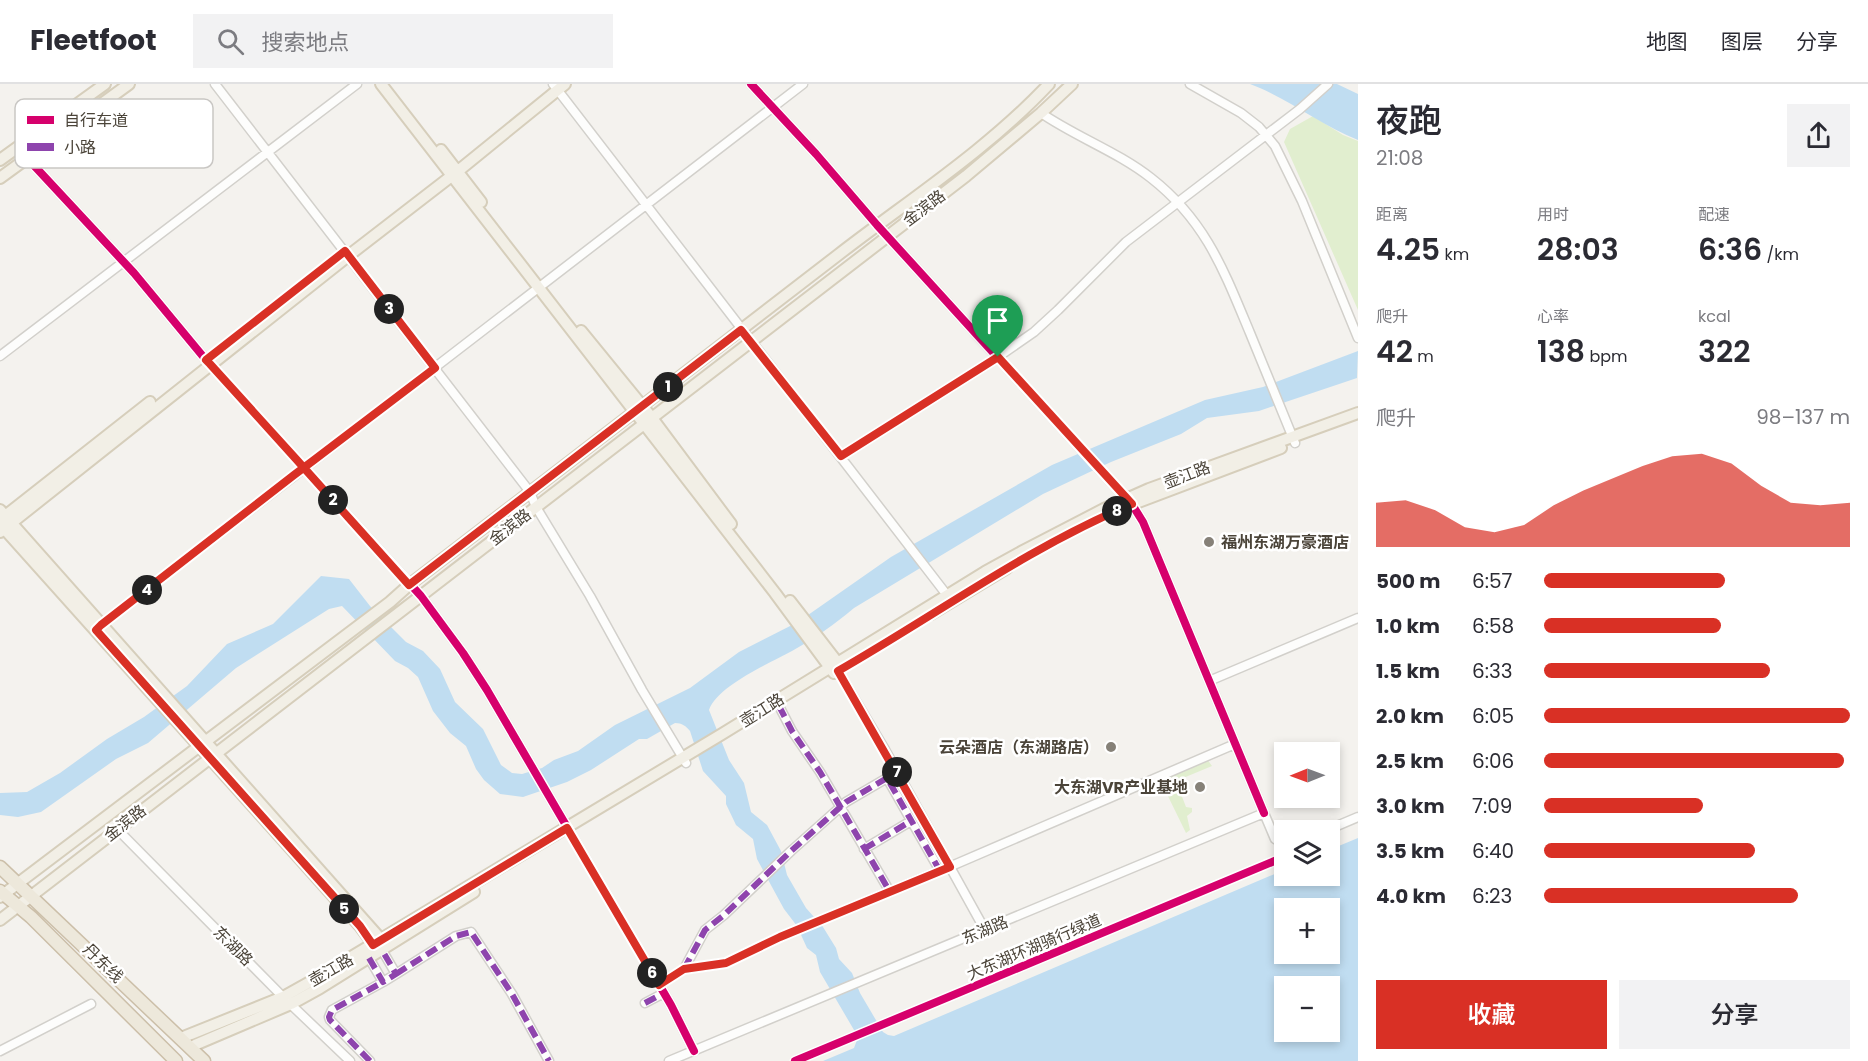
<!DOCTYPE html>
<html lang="zh">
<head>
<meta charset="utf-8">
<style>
	:root { --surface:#fff; --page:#f2f2f3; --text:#2b2b33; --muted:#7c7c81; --line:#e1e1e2; --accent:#d93025 }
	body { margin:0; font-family:Poppins,"Noto Sans SC",sans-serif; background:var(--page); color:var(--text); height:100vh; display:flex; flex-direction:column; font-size:22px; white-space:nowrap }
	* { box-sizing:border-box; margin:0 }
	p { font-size:20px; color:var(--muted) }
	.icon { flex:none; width:33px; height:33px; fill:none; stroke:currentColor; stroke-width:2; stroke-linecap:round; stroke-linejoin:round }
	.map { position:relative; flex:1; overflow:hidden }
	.details { display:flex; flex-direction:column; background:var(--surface); width:510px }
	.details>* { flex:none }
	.needle { width:39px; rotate:269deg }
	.fabs { position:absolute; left:1274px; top:658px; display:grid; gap:12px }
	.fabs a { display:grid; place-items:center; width:66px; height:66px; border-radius:0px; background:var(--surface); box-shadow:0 3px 9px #0003; font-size:30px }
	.pin { position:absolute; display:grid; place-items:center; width:51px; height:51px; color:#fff; margin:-62px -26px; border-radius:50% 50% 50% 0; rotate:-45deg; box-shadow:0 0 6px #0007 }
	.pin .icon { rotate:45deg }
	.km { position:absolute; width:30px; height:30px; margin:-15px; border-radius:50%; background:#222; color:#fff; font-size:16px; line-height:30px; text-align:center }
	.round { display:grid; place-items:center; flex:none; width:63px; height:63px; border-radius:0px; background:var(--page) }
	.summary { display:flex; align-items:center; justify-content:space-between; height:102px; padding:0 18px }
	h1 { font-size:33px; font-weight:600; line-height:45px }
	.stats { display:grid; grid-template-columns:repeat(3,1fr); gap:9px; height:102px; padding:6px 18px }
	.stats div { display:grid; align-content:center }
	.stats b { font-size:30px; font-weight:600 }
	.stats small { font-size:16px; font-weight:400 }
	.stats p { font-size:16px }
	.chart { height:168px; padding:12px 18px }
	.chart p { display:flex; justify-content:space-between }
	.chart svg { width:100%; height:108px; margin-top:6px; fill:var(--accent); opacity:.7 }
	.cta { display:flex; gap:12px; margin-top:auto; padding:12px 18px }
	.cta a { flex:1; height:69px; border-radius:0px; background:var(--accent); color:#fff; font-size:24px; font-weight:600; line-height:69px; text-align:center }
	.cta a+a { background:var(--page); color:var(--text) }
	ul { padding:0 18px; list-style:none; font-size:20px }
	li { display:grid; grid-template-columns:96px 72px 1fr; align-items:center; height:45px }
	li i { height:15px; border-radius:8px; background:var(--accent) }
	header { display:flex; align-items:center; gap:36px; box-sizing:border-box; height:84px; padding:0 30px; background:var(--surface); border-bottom:2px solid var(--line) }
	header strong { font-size:28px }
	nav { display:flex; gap:33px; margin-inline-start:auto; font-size:21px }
	.search { width:420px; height:54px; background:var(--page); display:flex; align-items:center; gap:15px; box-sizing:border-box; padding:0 21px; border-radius:0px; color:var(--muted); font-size:22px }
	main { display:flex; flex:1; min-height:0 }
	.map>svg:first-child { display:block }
	.green { fill:#e1eecf }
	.water { fill:#c0ddf1; fill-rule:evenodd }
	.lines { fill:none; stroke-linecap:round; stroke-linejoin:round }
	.minor-casing { stroke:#d2d0cb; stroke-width:11 }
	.major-casing { stroke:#d6cebb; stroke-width:14 }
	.highway-casing { stroke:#ccbfa9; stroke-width:15 }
	.minor { stroke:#fdfdfc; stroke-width:8 }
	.major { stroke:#f2efe6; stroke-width:10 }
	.highway { stroke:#ede8db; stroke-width:12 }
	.quiet { stroke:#8e44ad; stroke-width:6; stroke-dasharray:12 6; stroke-linecap:butt }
	.cycleway-casing { stroke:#fff; stroke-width:11 }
	.cycleway { stroke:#d6006c; stroke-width:8 }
	.route-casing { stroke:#fff; stroke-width:12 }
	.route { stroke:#d93025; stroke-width:8 }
	.poi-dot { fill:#868178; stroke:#fff; stroke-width:2 }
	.labels { text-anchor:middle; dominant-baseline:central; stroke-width:5; stroke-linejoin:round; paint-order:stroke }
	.street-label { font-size:16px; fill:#4b4439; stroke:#fff }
	.poi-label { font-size:16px; font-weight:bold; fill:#4b4439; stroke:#fff; text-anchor:end }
	.key { fill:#fff; stroke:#c9c7c4; stroke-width:1.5 }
	.key-label { font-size:16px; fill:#4b4439 }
</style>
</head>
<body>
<header>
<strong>Fleetfoot</strong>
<div class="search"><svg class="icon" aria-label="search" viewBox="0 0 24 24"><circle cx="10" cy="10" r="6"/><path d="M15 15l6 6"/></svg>搜索地点</div>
<nav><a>地图</a><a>图层</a><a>分享</a></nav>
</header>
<main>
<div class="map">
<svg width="1358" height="977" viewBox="0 0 1358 977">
	<rect width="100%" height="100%" fill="#f4f2ee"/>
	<path class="green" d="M 1313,32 L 1343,51 L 1358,57 L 1358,226 L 1284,58 L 1290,45 Z
		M 1207,675 L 1212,682 L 1176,697 L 1186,723 L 1192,724 L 1192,728 L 1187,732 L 1190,746 L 1186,749 L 1164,704 L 1167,692 Z"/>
	<path class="water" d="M 1250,0 L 1337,0 L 1358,10 L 1358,56 C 1320,41 1288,14 1250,0 Z
		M 1358,267 L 1357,294 L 1259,327 L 1207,334 L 1181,350 L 1111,378 L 1043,410 L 854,524 C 835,540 814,555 792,567 C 770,579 717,602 709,626 L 729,676 L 744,699 L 751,728 L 767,741 L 781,767 L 787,791 L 806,824 L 823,843 L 836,864 L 839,875 L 852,889 L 860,909 L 883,948 L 888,951 L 894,952 L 1284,786 L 1284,792 L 1329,792 L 1329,766 L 1358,754 L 1358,977 L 823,977 L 854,964 L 857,956 L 854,946 L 820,888 L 816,871 L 807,864 L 797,842 L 784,825 L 772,803 L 757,775 L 753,755 L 736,741 L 726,720 L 726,712 L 703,687 L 690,647 C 686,642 682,639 675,639 L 647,655 L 639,655 L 591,686 L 567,698 L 523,713 L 500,710 L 484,696 L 476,685 L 466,662 L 450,649 L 433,627 L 418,593 L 408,584 L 395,577 L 342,522 L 329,525 L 236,584 L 148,659 L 116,675 L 41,728 L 18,733 L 0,731 L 0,709 L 27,708 L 60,689 L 107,655 L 144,633 L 187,602 L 227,560 L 273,540 L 321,492 L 349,495 L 370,522 L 406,558 L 423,567 L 440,585 L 455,618 L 483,645 L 501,681 L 512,689 L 522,690 L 542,684 L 554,676 L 578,667 L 615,641 L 690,604 L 739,568 L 798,538 L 891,473 L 1052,381 L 1205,316 L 1263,303 ZM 1284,825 L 1329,825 L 1329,870 L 1284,870 ZM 1284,903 L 1329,903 L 1329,948 L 1284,948 Z"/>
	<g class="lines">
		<defs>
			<path id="minor" d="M 215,0 L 530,408 L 536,423 L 590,512 L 642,606 L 686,679
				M 553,0 L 950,515
				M 751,0 L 816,70 L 877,141 L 1120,408 L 1128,414 L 1143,438 L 1264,729
				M 1190,0 L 1241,29 L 1259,43 L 1275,62 L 1302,117 L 1358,254
				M 1041,29 C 1076,53 1118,68 1151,94 C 1206,137 1224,187 1250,249 C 1265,286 1280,323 1295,359
				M 27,74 L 134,189 L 206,276 L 421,512 L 463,569 L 487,606 L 671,921 L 694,967
				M 0,272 L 357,0
				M 841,372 L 998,273 L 1034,248 L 1058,226 L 1126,158 L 1300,25 L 1328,0
				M 98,543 L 803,0
				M 838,587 L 884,664 L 985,846
				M 1209,597 L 1358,534
				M 779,622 L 792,647 L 820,688 L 890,808
				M 117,745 L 283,913 L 350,977
				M 1325,747 L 1358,733
				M 864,765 L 911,737
				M 369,874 L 383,898 L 396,890 L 382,866
				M 684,885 L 705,846 L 724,831 L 791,767 L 846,718 L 887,694 L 940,787
				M 396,890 L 456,852 L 471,848 L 512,910 L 549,977
				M 659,901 L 684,885 L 726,879 L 780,853 L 956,780 L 1235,660
				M 645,919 L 664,909
				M 0,967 L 91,920
				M 370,977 L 330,936 L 329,933 L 332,926 L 383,898
				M 669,977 L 1264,729 L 1275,755 L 1284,760"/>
			<path id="major" d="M 381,0 L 775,509 L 834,589
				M 441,66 L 481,118
				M 0,76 L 105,0
				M 0,94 L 129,0
				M 581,247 L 652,334 L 731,440
				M 1133,420 L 1281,364
				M 0,426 L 385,860
				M 0,436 L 150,318
				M 1,441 L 360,842 L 377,865
				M 0,448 L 348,172 L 458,87 L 565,0
				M 790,517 L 841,583
				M 931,530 L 1007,484
				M 0,813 L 390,518 L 409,501 C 552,391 695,282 838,171 C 909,116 987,66 1049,0
				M 0,836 L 966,92 L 1041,29 L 1072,0
				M 181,954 L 283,913 L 308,899 L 722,650 L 985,488 L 1023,467 L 1104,425 L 1149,405 L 1358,329
				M 190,963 L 291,920 L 320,904 L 474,808"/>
			<path id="highway" d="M 0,783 L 204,977
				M 0,807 L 31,833 L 176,977"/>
		</defs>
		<use href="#minor" class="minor-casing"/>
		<use href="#major" class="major-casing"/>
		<use href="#highway" class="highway-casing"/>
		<use href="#minor" class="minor"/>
		<use href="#major" class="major"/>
		<use href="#highway" class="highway"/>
		<path class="quiet" d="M 779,622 L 792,647 L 820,688 L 890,808
			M 864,765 L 911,737
			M 369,874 L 383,898 L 396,890 L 382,866
			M 684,885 L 705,846 L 724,831 L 791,767 L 846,718 L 887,694 L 940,787
			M 396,890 L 456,852 L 471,848 L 512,910 L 549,977
			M 659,901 L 684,885 L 726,879 L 780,853 L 950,783
			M 645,919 L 664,909
			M 370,977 L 330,936 L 329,933 L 332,926 L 383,898"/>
		<defs>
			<path id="cycleway" d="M 751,0 L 816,70 L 877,141 L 1120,408 L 1128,414 L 1143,438 L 1264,729
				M 27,74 L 134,189 L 206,276 L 421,512 L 463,569 L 487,606 L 671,921 L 694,967
				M 795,977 L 1284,773"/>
		</defs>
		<use href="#cycleway" class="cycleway-casing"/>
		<use href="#cycleway" class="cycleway"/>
	</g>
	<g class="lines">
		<defs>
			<path id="route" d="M 998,273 L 841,372 L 741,246 L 409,501 C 371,459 334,417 296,375 L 210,280 L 206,276 L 345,167 L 435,284 L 314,376 L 294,391 L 101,541 L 96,546 L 360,842 L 373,861 L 567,744 L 659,901 L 684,885 L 726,879 L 780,853 L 950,783 L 838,587 C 936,531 1027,464 1132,420 L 998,273"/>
		</defs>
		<use href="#route" class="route-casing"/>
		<use href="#route" class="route"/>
	</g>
	<g class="poi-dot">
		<circle cx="1209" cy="458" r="6"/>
		<circle cx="1111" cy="663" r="6"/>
		<circle cx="1200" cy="703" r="6"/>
	</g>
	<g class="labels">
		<g class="street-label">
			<text transform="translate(924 124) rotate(-37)">金滨路</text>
			<text transform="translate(1187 391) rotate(-21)">壶江路</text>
			<text transform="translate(510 443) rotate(-38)">金滨路</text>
			<text transform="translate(762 626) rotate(-32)">壶江路</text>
			<text transform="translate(125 739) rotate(-38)">金滨路</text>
			<text transform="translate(985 846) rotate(-23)">东湖路</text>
			<text transform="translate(233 862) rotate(45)">东湖路</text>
			<text transform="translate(1034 863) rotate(-23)">大东湖环湖骑行绿道</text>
			<text transform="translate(103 879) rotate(44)">丹东线</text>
			<text transform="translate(331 886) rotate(-30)">壶江路</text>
		</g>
		<g class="poi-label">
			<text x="1221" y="458" text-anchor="start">福州东湖万豪酒店</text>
			<text x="1099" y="663">云朵酒店（东湖路店）</text>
			<text x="1188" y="703">大东湖VR产业基地</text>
		</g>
	</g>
	<rect x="15" y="15" width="198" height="69" rx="9" class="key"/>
	<rect x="27" y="32" width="27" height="8" fill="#d6006c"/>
	<rect x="27" y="59" width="27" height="8" fill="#8e44ad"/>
	<g class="key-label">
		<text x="64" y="42">自行车道</text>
		<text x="64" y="69">小路</text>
	</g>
</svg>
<div class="fabs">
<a><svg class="needle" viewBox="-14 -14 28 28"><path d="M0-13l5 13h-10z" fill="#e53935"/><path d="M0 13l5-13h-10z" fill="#7c7c81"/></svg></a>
<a><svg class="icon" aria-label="layers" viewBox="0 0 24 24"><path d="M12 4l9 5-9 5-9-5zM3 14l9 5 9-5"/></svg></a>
<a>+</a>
<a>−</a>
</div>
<div class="pin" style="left:998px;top:273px;background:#1e9e55"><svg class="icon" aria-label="arrive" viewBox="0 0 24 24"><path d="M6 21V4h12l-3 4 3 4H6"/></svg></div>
<b class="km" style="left:668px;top:303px">1</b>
<b class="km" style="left:333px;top:416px">2</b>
<b class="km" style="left:389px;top:225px">3</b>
<b class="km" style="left:147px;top:506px">4</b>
<b class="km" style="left:344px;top:825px">5</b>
<b class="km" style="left:652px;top:889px">6</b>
<b class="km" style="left:897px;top:688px">7</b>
<b class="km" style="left:1117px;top:427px">8</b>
</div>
<section class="details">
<div class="summary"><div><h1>夜跑</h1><p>21:08</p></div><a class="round"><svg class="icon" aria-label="share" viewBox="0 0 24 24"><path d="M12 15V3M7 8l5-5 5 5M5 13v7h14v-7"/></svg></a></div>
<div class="stats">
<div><p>距离</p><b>4.25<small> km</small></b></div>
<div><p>用时</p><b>28:03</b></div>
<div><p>配速</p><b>6:36<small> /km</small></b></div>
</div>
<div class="stats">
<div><p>爬升</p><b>42<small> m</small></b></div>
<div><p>心率</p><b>138<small> bpm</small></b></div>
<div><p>kcal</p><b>322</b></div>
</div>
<div class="chart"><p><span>爬升</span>98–137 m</p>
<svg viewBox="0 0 160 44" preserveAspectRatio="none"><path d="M0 44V26L10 25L20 29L30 36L40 38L50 35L60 27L70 21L80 16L90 11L100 7L110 6L120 10L130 19L140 26L150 27L160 26V44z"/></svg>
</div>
<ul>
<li><b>500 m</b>6:57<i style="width:59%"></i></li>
<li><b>1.0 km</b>6:58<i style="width:58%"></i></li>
<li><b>1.5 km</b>6:33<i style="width:74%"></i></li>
<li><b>2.0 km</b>6:05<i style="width:100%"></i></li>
<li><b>2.5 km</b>6:06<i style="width:98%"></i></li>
<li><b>3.0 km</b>7:09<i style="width:52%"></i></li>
<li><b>3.5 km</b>6:40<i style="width:69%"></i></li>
<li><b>4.0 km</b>6:23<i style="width:83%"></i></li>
</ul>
<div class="cta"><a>收藏</a><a>分享</a></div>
</section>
</main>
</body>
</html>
